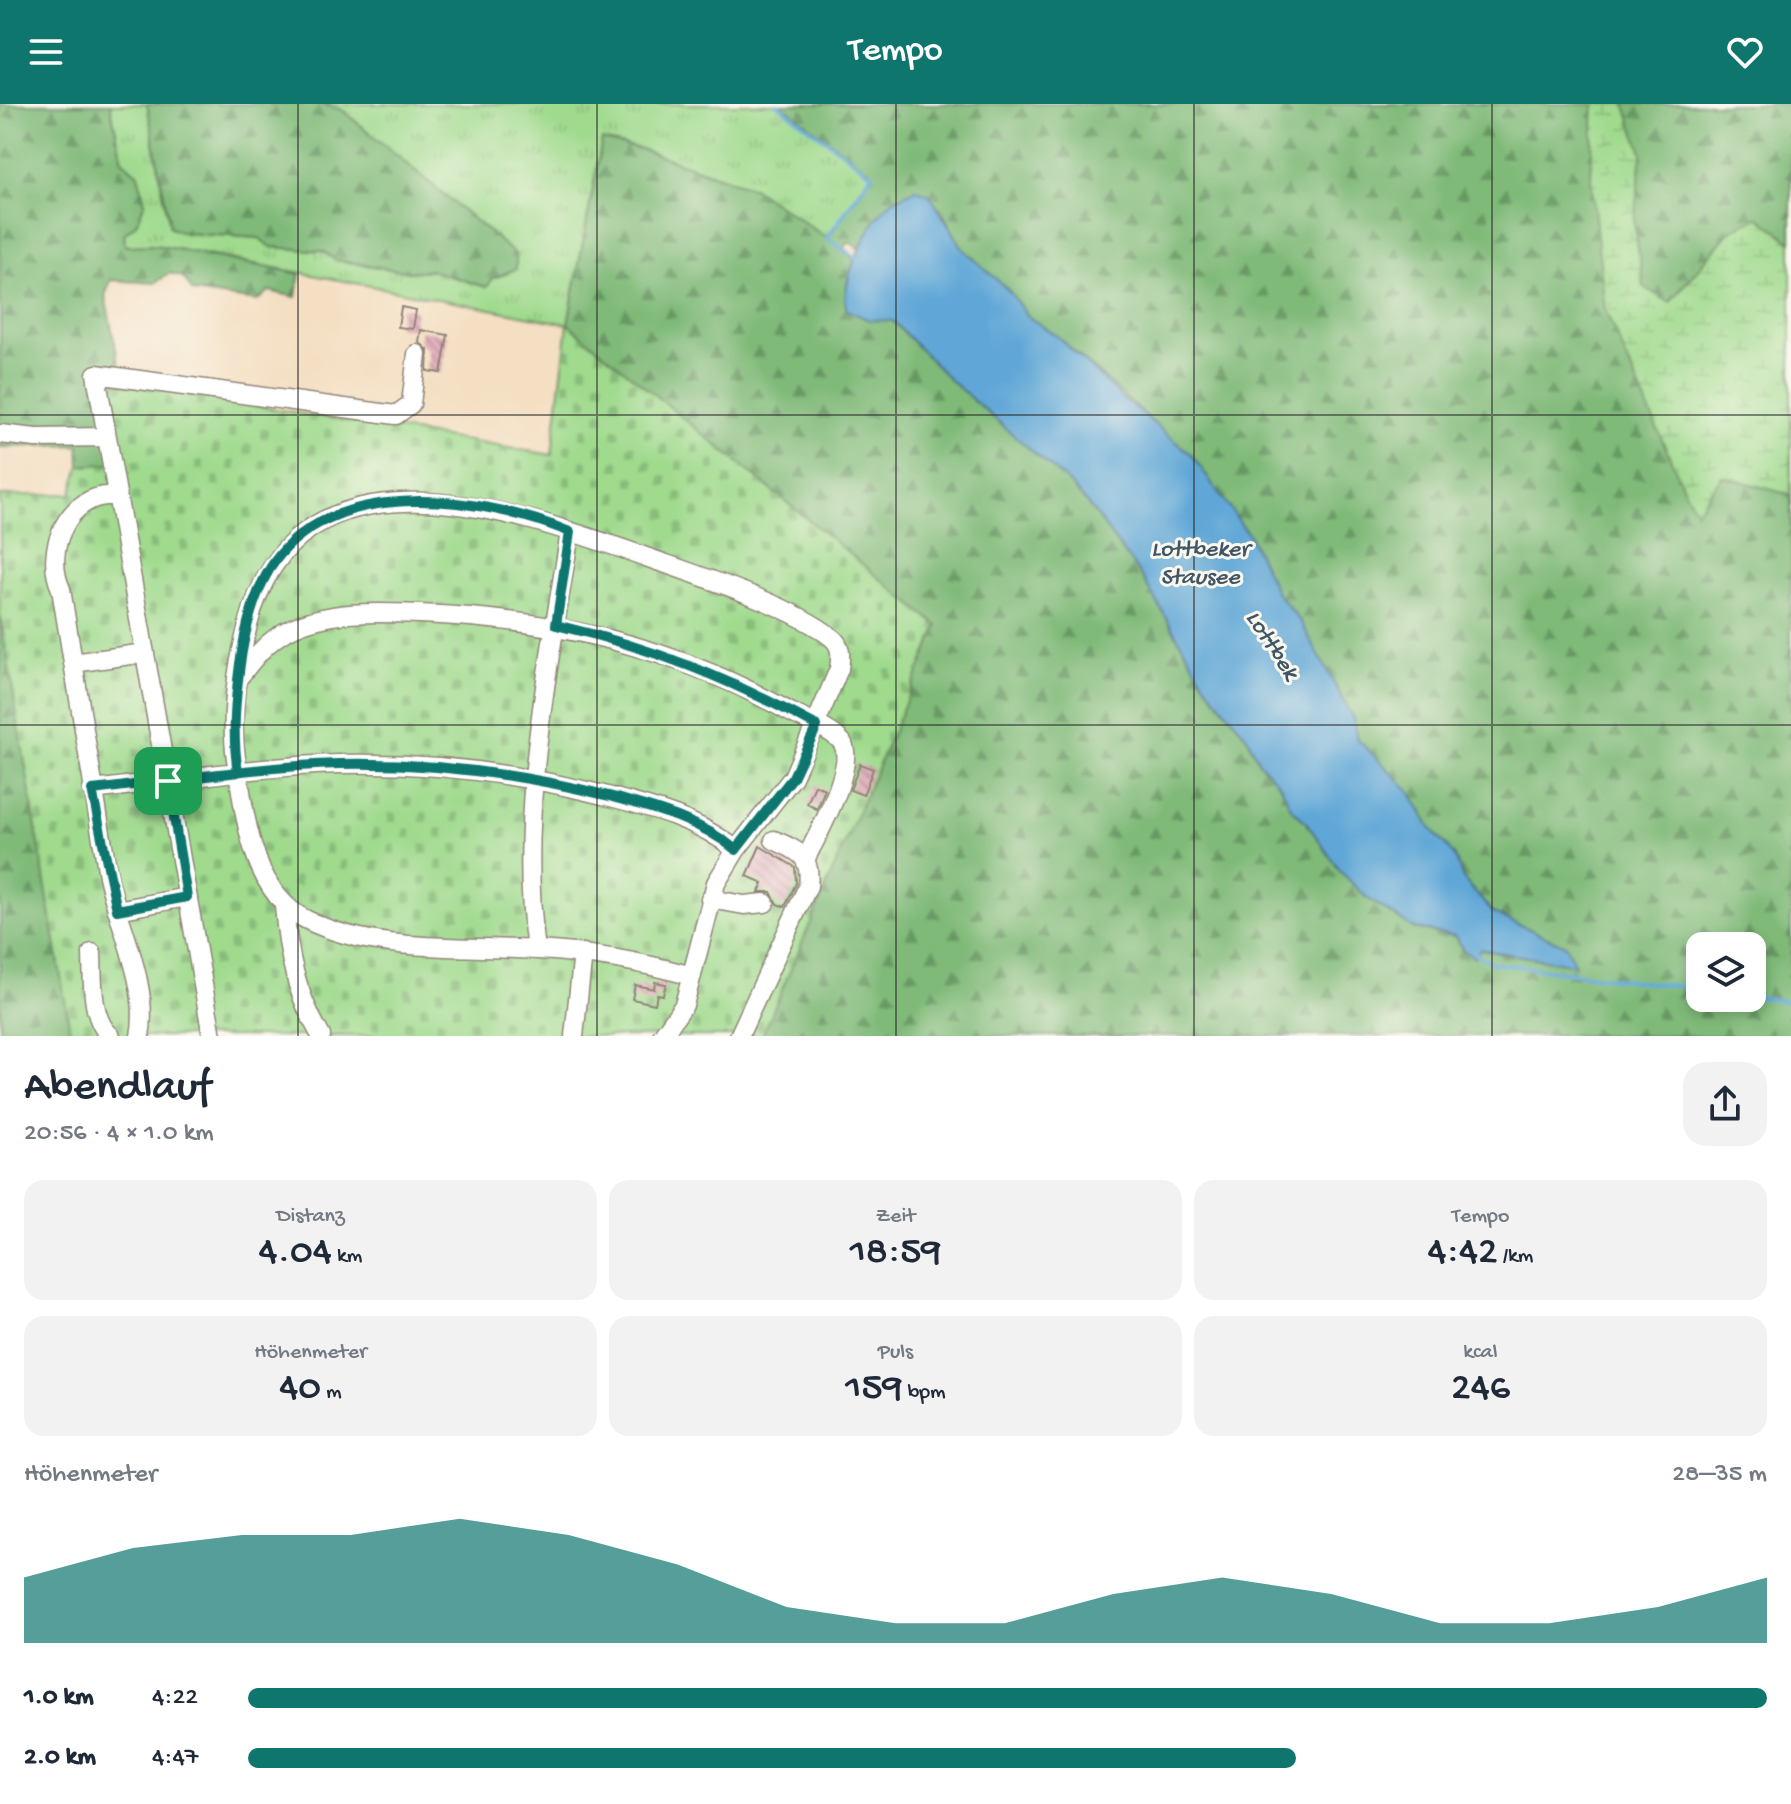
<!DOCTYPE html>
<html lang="de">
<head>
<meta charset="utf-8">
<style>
	:root { --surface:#fff; --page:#f2f2f3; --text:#1f2937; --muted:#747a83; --accent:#0f766e }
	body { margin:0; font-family:"Gochi Hand",sans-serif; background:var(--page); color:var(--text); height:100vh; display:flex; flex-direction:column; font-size:30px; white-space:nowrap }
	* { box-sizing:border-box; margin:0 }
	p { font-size:26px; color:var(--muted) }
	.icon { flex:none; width:44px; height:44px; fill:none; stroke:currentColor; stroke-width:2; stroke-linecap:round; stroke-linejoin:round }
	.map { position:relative; height:932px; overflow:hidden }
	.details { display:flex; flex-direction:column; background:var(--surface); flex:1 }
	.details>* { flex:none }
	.buttons { position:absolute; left:1686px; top:828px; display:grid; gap:16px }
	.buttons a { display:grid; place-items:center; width:80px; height:80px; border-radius:16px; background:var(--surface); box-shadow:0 4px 12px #0003; font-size:40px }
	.pin { position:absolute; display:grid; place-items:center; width:68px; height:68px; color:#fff; margin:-34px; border-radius:16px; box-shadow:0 4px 12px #0006 }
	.round { display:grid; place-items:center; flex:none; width:84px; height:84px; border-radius:24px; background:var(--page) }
	.head { display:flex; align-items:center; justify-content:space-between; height:136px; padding:0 24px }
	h1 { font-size:44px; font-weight:600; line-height:60px }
	.figures { display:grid; grid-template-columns:repeat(3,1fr); gap:12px; height:136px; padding:8px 24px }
	.figures div { display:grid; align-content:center; border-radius:20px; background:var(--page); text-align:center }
	.figures b { font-size:40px; font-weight:600 }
	.figures small { font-size:22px; font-weight:400 }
	.figures p { font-size:22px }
	.chart { height:224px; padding:16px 24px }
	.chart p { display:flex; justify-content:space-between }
	.chart svg { width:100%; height:144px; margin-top:8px; fill:var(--accent); opacity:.7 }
	ul { padding:0 24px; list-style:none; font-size:26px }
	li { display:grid; grid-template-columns:128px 96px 1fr; align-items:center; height:60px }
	li i { height:20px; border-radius:10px; background:var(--accent) }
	header { display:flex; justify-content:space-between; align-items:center; height:104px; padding:0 24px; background:var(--accent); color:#fff; font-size:36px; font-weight:600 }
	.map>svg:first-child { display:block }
	.grass { fill:url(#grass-tufts); stroke:#65825c; stroke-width:2 }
	.forest { fill:url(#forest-firs); stroke:#557252; stroke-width:2; fill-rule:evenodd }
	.wetland { fill:url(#wetland-marsh); stroke:#65825c; stroke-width:2 }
	.cemetery { fill:url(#cemetery-stones); stroke:#65825c; stroke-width:2 }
	.water { fill:#61a7d7; stroke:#466981; stroke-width:2 }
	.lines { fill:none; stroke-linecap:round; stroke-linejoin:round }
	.stream { stroke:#61a7d7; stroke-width:4 }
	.building { fill:url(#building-back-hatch) }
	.minor-casing { stroke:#908577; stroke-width:21 }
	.minor { stroke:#fff; stroke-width:18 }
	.route-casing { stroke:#fff; stroke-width:16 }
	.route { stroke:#0f766e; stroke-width:10 }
	.grid { fill:none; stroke:#2b2b2b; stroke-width:2; stroke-opacity:0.55 }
	.labels { text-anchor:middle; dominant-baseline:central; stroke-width:6; stroke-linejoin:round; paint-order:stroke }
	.water-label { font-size:24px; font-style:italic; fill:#3e5667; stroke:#fbf7ec }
</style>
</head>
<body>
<header><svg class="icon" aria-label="menu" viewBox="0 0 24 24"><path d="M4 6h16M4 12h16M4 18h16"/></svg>Tempo<svg class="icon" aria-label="heart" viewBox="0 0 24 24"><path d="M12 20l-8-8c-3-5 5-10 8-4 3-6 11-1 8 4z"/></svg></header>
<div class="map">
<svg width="1791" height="932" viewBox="0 0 1791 932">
	<defs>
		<pattern id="grass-tufts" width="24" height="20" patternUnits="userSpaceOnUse" patternTransform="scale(2)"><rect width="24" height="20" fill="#9fda8d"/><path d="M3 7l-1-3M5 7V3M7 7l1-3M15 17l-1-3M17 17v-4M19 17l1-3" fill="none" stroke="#89bb7a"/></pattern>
		<pattern id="forest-firs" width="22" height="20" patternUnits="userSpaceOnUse" patternTransform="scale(2)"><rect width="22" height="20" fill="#7fba78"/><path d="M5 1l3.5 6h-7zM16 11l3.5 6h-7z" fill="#689763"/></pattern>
		<pattern id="wetland-marsh" width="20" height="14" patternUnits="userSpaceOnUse" patternTransform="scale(2)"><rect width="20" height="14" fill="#9fda8d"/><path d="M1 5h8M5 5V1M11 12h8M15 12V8" fill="none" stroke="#89bb7a"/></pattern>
		<pattern id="cemetery-stones" width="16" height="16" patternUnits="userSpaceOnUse" patternTransform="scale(2)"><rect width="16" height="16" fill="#9fda8d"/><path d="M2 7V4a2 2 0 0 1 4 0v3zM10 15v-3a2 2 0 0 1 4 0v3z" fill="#89bb7a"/></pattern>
		<pattern id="building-back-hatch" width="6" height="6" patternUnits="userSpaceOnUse" patternTransform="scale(2)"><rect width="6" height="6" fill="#dea7b8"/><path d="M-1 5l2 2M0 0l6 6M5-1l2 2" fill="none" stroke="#b48896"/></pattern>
	</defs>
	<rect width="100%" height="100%" fill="#fbf7ec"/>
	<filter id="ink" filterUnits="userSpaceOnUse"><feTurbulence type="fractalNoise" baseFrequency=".0125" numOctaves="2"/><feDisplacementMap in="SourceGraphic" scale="16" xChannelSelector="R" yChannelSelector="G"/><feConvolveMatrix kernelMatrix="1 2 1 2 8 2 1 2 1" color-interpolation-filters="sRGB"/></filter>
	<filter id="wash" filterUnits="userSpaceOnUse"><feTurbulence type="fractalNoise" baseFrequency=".006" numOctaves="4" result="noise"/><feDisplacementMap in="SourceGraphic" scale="32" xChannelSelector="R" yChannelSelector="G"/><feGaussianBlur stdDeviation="1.8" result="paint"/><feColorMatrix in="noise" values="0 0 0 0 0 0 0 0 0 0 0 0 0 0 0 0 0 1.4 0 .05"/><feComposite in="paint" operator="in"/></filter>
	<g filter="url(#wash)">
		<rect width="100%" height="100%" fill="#f4dfc3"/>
		<path class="grass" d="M 110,0 L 147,0 L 170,124 L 185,129 L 259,134 L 271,143 L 323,147 L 335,156 L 410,168 L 430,166 L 486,183 L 493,174 L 507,170 L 516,151 L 342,6 L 320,0 L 777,0 L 872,70 L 827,134 L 755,85 L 641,45 L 602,36 L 568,220 L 156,141 L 125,142 L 124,130 L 136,120 L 138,70 L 122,57 Z"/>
		<path class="forest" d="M 0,0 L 110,0 L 122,56 L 138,70 L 145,98 L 136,120 L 124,130 L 125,142 L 156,141 L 300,170 L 296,193 L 269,187 L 257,197 L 193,188 L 183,173 L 169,169 L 155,179 L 111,176 L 105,192 L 123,279 L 112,360 L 80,362 L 79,341 L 0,343 Z
			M 147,0 L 320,0 L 342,6 L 516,151 L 516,165 L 493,174 L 487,183 L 430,166 L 410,168 L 335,156 L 323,147 L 271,143 L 259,134 L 185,129 L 170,124 Z
			M 781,0 L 1594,0 L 1591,75 L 1653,311 L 1696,407 L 1722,372 L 1791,391 L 1791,932 L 762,932 L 938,522 L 568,220 L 602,36 L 641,45 L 755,85 L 827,134 L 872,69 ZM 917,85 L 941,105 L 962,144 L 1009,187 L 1027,212 L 1057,232 L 1193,354 L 1248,430 L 1277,489 L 1301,519 L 1353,615 L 1357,635 L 1421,705 L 1430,724 L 1454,751 L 1463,775 L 1493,809 L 1565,841 L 1479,845 L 1474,852 L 1463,846 L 1455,832 L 1415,825 L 1367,794 L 1341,768 L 1306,718 L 1291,704 L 1281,682 L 1259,658 L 1247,633 L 1206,581 L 1143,474 L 1086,398 L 1068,378 L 950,276 L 893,217 L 845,184 L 855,156 L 839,143 L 843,145 L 849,138 L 862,146 C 869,115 889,99 917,85 ZM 1700,842 L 1752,842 L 1752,894 L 1700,894 Z
			M 1625,0 L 1791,0 L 1791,138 L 1759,113 L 1730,127 L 1669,199 L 1644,183 L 1634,119 L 1642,49 Z
			M 0,510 L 71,932 L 0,932 Z"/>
		<path class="wetland" d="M 1594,0 L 1625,0 L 1642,49 L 1634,119 L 1644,183 L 1670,199 L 1730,127 L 1759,113 L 1791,138 L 1791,391 L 1722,372 L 1696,407 L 1687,392 L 1605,206 L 1591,75 Z"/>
		<path class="cemetery" d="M 568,220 L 938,522 L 762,932 L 71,932 L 0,510 L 0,392 L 71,390 L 80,362 L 112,360 L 106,277 L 552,351 Z"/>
		<path class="water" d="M 916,85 L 930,91 L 962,144 L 1009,187 L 1027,212 L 1057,232 L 1120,292 L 1191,350 L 1248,430 L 1277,489 L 1301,518 L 1353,615 L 1357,635 L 1410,687 L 1430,724 L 1454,751 L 1463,775 L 1493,809 L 1565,841 L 1575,861 L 1480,845 L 1474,853 L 1463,846 L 1455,832 L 1415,825 L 1367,794 L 1341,768 L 1306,718 L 1291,704 L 1281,682 L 1259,658 L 1247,633 L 1206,581 L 1143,474 L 1086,398 L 1068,378 L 950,276 L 893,217 L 869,216 L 847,206 C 838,181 869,117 889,100 C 896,93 908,90 916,85 Z"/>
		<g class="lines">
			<path class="stream" d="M 777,0 L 872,70 L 827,134 L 860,157
				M 1472,848 L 1493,859 L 1700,885
				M 1752,892 L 1791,898"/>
		</g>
		<g id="blocks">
			<path class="building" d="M 401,203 L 416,206 L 413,225 L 398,223 Z
				M 421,226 L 448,231 L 441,269 L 427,267 L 428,246 L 419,238 Z
				M 860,660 L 873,665 L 863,691 L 850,686 Z
				M 815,681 L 825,685 L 817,705 L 807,700 Z
				M 760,742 L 795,763 L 796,779 L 785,803 L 777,800 L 771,788 L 759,788 L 763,779 L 747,772 Z
				M 655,878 L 666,880 L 663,891 L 657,890 L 655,900 L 632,895 L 635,881 L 654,885 Z"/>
		</g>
	</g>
	<g filter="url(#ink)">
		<use href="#blocks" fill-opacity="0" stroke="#908577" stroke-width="2"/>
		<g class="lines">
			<defs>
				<path id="minor" d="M 0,330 L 36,334 L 107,333
					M 115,392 C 68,388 43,447 61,485 L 108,772 C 118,820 150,882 140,932
					M 73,559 L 145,549
					M 240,572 C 254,554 267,537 288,526 C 327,506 376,508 419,510 C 555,515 671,541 790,608 C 807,617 829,624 842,638 C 857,661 818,730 806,754
					M 92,686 C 174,677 257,662 339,660 C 428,658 517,669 603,691 C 650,703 698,715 736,746 L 793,673 L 839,565 C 841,552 842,541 831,533 C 793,502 697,471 649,454 C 520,409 298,327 248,521 C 236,566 229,614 237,661 C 245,714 253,790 307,816 C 376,850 464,841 538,846 C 590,849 642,858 692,872
					M 710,795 L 744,801 L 765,799
					M 284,802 C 288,851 296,889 321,932
					M 117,806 L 187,793
					M 536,846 C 517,707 549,564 570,428
					M 92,849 C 93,874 90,916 111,932
					M 212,932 L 96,270 L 396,311 L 411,300 L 417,250
					M 574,932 L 583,849
					M 662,932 L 684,901 L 716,779 L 736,746
					M 739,932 L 808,782 C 812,752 799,747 774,736"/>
			</defs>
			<use href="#minor" class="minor-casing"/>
			<use href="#minor" class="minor"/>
		</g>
	</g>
	<g class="lines" filter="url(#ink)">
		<defs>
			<path id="route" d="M 168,677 L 187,793 L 117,806 L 92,686 C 174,677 257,662 339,660 C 430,658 521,670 609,692 C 653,704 700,716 736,746 L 793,673 L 817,622 C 728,574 654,544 556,521 L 570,428 C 486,393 338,371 275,457 C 254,486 245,525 240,560 C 235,598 232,631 238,668 L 168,677"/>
		</defs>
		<use href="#route" class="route-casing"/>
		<use href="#route" class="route"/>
	</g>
	<path class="grid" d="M 298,0 L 298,932M 597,0 L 597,932M 896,0 L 896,932M 1194,0 L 1194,932M 1492,0 L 1492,932M 0,311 L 1791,311M 0,621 L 1791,621"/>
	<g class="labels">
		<g class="water-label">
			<text x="1200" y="446">Lottbeker<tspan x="1200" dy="28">Stausee</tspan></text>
			<text transform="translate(1271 542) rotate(57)">Lottbek</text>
		</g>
	</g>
</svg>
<div class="buttons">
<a><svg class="icon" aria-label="layers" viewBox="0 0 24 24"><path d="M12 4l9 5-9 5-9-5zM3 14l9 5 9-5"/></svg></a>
</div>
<div class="pin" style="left:168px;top:677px;background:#1e9e55"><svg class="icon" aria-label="arrive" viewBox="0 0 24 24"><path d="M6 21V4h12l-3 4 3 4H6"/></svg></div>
</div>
<section class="details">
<div class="head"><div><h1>Abendlauf</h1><p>20:56 · 4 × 1.0 km</p></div><a class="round"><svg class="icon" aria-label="share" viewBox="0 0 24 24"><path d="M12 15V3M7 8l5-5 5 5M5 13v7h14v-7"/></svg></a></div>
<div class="figures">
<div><p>Distanz</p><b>4.04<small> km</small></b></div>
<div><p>Zeit</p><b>18:59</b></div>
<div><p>Tempo</p><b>4:42<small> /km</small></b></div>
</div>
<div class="figures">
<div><p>Höhenmeter</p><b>40<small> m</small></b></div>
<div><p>Puls</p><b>159<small> bpm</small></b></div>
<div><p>kcal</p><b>246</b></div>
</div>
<div class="chart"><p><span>Höhenmeter</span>28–35 m</p>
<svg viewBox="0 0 160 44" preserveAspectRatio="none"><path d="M0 44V24L10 15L20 11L30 11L40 6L50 11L60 20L70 33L80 38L90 38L100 29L110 24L120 29L130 38L140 38L150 33L160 24V44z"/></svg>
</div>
<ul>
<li><b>1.0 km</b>4:22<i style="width:100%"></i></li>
<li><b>2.0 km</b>4:47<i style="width:69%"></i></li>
</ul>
</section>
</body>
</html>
